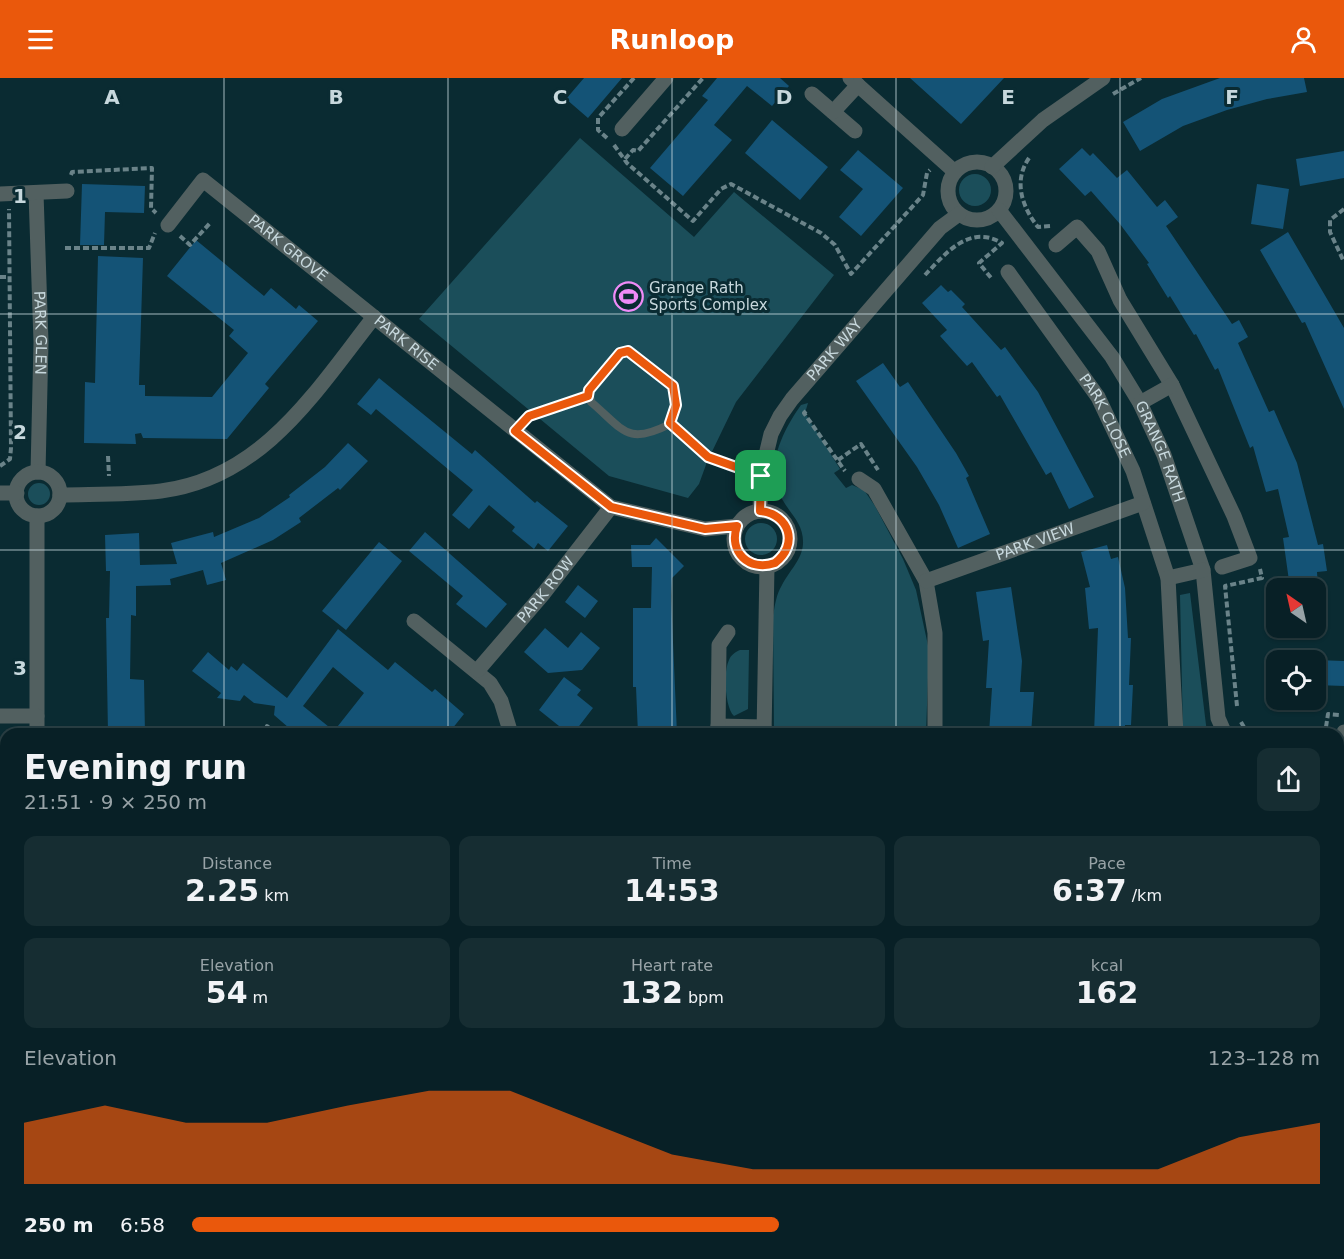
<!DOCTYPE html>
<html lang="en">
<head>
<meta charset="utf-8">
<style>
	:root { --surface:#082026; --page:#162d32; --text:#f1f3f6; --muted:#98a3a7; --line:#293e43; --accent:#ea580c }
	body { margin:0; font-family:"DejaVu Sans",sans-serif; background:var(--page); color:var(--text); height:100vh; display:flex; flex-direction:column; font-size:22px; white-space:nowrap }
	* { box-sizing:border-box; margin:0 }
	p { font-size:20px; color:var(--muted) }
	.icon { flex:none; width:33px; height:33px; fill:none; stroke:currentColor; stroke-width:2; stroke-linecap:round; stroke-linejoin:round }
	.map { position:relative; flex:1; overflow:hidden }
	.sheet { position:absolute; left:0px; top:650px; width:1344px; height:532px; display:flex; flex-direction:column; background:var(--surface); border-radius:18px 18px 0 0; box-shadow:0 2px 4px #0004,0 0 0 2px var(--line) }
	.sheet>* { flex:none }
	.needle { width:39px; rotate:326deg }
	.buttons { position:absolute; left:1266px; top:500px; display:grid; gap:12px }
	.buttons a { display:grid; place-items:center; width:60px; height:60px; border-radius:12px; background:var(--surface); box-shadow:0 2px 4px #0004,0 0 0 2px var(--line); font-size:30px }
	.pin { position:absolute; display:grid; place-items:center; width:51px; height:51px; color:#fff; margin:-26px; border-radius:12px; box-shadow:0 3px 9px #0006 }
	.round { display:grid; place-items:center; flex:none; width:63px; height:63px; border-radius:12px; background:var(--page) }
	.summary { display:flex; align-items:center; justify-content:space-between; height:102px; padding:0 24px }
	h1 { font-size:33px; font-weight:600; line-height:45px }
	.metrics { display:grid; grid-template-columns:repeat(3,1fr); gap:9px; height:102px; padding:6px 24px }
	.metrics div { display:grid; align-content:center; border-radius:12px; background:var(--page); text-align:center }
	.metrics b { font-size:30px; font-weight:600 }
	.metrics small { font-size:16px; font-weight:400 }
	.metrics p { font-size:16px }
	.chart { height:168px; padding:12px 24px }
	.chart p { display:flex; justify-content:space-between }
	.chart svg { width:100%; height:108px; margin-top:6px; fill:var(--accent); opacity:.7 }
	ul { padding:0 24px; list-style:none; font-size:20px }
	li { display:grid; grid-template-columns:96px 72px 1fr; align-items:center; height:45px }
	li i { height:15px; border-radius:8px; background:var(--accent) }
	header { display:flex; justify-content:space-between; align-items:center; height:78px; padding:0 24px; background:var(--accent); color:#fff; font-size:27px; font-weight:600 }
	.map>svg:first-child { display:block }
	.green { fill:#1b4e5a }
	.building { fill:#145376; fill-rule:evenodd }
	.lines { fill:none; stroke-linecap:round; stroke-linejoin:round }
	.path { stroke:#6a8389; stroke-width:4; stroke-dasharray:6 3; stroke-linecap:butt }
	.service { stroke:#526060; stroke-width:8 }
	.minor { stroke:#526060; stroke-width:15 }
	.route-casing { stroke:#fff; stroke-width:12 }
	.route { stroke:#ea580c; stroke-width:8 }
	.grid { fill:none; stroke:#c7d8dd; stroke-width:1.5; stroke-opacity:0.55 }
	.labels { text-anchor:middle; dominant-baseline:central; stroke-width:6; stroke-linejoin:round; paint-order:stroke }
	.street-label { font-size:15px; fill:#c7d8dd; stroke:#0a2b32 }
	.poi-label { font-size:15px; fill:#c7d8dd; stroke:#0a2b32; text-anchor:start }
	.grid-label { font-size:20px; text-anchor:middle; font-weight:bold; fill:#c7d8dd; stroke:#0a2b32; stroke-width:6; stroke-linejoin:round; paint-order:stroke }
</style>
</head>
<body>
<header><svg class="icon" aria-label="menu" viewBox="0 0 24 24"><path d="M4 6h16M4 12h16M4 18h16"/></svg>Runloop<svg class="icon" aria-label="person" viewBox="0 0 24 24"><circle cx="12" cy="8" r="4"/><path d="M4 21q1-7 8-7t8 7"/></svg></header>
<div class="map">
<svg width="1344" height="1181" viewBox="0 0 1344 1181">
	<rect width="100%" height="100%" fill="#0a2b32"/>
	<path class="green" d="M 580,60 L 694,159 L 734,114 L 834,197 L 736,324 L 707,384 L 699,406 L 688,420 L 609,398 L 419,241 Z
		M959 112a16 16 0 1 1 32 0a16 16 0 1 1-32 0Z
		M 808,325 L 805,335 L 840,391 L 834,395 L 846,410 L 852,407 L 864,412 L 875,428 L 903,481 L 916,512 L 929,572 L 926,655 L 774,656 L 773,538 C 775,527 776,517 782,507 C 789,493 802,482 803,466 C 804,446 791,437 782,421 C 763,392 783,352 801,327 Z
		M28 416a11 11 0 1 1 22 0a11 11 0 1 1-22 0Z
		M745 461a16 16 0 1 1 32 0a16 16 0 1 1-32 0Z
		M 1190,515 L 1207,655 L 1183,655 L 1180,517 Z
		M 740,572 L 749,572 L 748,631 L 734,638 C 725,630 723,594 729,582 C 731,577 735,574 740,572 Z
		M 1338,717 L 1344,718 L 1344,778 L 1338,776 Z
		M 776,1176 L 1270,1176 L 1267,1181 L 776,1181 Z"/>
	<path class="building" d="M 584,0 L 622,0 L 588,40 L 566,21 Z
		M 717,0 L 780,0 L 789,8 L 772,28 L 747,8 L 714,47 L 732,62 L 683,118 L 650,90 L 708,22 L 702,18 Z
		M 910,0 L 1004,0 L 961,46 Z
		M 1220,0 L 1304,0 L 1307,14 L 1267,21 L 1227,32 L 1183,48 L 1140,73 L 1123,44 L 1162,21 Z
		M 772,42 L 828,89 L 800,122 L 745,75 Z
		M 1082,70 L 1090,78 L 1093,75 L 1117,100 L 1127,92 L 1157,129 L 1165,122 L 1178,139 L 1166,148 L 1232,246 L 1239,242 L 1248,259 L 1238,265 L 1269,334 L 1274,332 L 1297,385 L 1318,467 L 1323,466 L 1327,493 L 1317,494 L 1318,510 L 1290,510 L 1283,460 L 1289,459 L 1278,411 L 1266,414 L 1253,368 L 1250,370 L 1218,290 L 1215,292 L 1196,256 L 1194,257 L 1170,218 L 1168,220 L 1147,186 L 1149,185 L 1120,146 L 1091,113 L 1085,118 L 1059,91 Z
		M 858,72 L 903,110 L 861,158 L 839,139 L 863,111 L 840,92 Z
		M 1344,73 L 1344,100 L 1300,108 L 1296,81 Z
		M 82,106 L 145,108 L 144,135 L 105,134 L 104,167 L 80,167 Z
		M 1257,106 L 1289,111 L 1283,151 L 1251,146 Z
		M 1288,154 L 1344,250 L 1344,331 L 1305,244 L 1302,245 L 1260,172 Z
		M 196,162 L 264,218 L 271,210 L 296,231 L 299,227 L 318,243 L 265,306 L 269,310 L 227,361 L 143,360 L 141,355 L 135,356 L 136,366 L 84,365 L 85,304 L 95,305 L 98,178 L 143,180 L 139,307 L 145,307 L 145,318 L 212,319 L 248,275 L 229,258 L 234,252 L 167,198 Z
		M 941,207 L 948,214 L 951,212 L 965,226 L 962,229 L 1001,272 L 1005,269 L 1038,314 L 1094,419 L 1069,431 L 1051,394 L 1046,397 L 1000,317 L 997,319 L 972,284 L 967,288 L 940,258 L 947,252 L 922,225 Z
		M 883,285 L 900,309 L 908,304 L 956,375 L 969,398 L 966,400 L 990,456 L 958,470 L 939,427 L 917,389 L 856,303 Z
		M 379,300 L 472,376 L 475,372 L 535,425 L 537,423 L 568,448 L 548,473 L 538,465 L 534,471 L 512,453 L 515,449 L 489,427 L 469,451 L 452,437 L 473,412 L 376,331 L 371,337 L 357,326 Z
		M 348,365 L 368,383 L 340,412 L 338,410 L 299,440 L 301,444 L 273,462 L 221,485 L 226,502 L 207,507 L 203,492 L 170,501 L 171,507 L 136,508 L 136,538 L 131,537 L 130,601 L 144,602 L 145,656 L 108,656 L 106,540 L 109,540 L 110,493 L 106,493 L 105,457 L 139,455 L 140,487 L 177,486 L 171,465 L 213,454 L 214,459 L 259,440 L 290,419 L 289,417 L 325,389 Z
		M 425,454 L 507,526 L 486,550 L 456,526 L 463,518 L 409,473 Z
		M 656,460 L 684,488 L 672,500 L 671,518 L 677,656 L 638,656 L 636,609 L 633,609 L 633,530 L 651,530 L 652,489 L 632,489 L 631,467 L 650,467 Z
		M 379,464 L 402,483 L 346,552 L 322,533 Z
		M 1107,467 L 1111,481 L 1118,479 L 1125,510 L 1128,560 L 1131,560 L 1129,607 L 1133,607 L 1131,647 L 1125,647 L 1125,656 L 1094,656 L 1098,550 L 1089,551 L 1085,510 L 1090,509 L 1081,474 Z
		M 578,507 L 598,523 L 585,540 L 565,524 Z
		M 1011,509 L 1022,583 L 1020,614 L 1034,614 L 1031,656 L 989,656 L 992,610 L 986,610 L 989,562 L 983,563 L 976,514 Z
		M 545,550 L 568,570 L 581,554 L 600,570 L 582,592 L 548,595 L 524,574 Z
		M 338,551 L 388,592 L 395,584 L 432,614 L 435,611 L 464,636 L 448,656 L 296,656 L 274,637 L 275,628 L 254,625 L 244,617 L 240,623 L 217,620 L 221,615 L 192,593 L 208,574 L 229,592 L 231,588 L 237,593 L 243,585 L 287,620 ZM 333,589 L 364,615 L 334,653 L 303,628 Z
		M 1316,582 L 1344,583 L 1344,608 L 1316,607 Z
		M 564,599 L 581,612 L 577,617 L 593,630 L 573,656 L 569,656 L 539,632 Z"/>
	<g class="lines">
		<path class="path" d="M 1113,16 L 1141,0
			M 607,60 L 598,52 L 598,40 L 634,0
			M 614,67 L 627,85 L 693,143 L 721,111 L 731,106 L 821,155 L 835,167 L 851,196 L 923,117 L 927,95 L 930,92
			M 1029,80 C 1013,103 1022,129 1038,149 L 1051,148
			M 625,81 L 633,72 L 638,73 L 703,0
			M 71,97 L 72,94 L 152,90 L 151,130 L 156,135
			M 1344,131 L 1330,142 L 1330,154 L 1344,184
			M 180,158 L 190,167 L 211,144
			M 65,170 L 149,170 L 155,155
			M 925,197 C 946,175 969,146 1002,165 L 979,185 L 992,201
			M 0,199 L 9,199
			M 806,333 L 804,335 L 845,393
			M 527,340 L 579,321
			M 108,378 L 109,398
			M 838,382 L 861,366 L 878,392
			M 0,388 L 10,381 L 11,370 L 9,131
			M 1237,628 L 1225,508 L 1262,500 L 1260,491
			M 1241,644 L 1248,656
			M 1326,649 L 1328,636 L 1340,637
			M 261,656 L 267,648 L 276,656"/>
		<path class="service" d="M 670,346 L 676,327 L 673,308 L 632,274 L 620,275 L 589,312 L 591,324 C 624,352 627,368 670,346 L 707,379 L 761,398"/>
		<g class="minor">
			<path d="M 850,0 L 955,94"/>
			<path d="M 812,16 L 855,53"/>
			<path d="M 833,34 L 858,7"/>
			<path d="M 622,51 L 666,0"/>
			<circle cx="977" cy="113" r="29"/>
			<path d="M 992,89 L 1043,42 L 1103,0"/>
			<path id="s1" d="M 36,115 L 41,264 L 38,394"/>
			<path d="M 0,116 L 67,113"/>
			<path id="s2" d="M 999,132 L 1112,279 L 1140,325 L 1164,377 L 1203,492 L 1218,640 L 1225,656"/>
			<path id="s3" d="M 168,147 L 203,102 L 374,239"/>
			<path d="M 1056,167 L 1077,149 L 1098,173 L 1120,222 L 1172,307 L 1234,438 L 1250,480 L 1222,489"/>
			<path id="s4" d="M 1008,194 L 1098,319 L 1133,393 L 1168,500 L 1176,656"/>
			<path d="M 1140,325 L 1172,307"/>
			<circle cx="38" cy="416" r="22"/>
			<path d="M 859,401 L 874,411 L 926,503 L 935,555 L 935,656"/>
			<path d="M 0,415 L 17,415"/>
			<path id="s5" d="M 60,417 C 93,416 128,417 161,413 C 263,400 315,314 374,239 L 611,429 L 705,451 L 737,448"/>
			<path id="s6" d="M 760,433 L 761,398 L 771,356 L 780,338 L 792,321 L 940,150 L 959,136"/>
			<circle cx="762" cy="461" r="28"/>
			<path d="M 37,438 L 37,656"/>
			<path d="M 1168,500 L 1203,492"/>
			<path id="s7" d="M 926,503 L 1143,425"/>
			<path d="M 414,543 L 490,605 L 501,623 L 511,656"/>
			<path id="s8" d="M 478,592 L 544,515 L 611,429"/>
			<path d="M 0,638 L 37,638"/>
			<path d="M 718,648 L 764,649"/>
			<path d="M 718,656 L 719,567 L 728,554"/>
			<path d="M 764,656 L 767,488"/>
			<path d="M 1341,678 L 1344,654"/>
			<path d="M 1338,702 L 1344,703"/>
			<path d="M 1338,786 L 1344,787"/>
			<path d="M 0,944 L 6,944"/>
			<path d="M 279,1176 L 279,1181"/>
			<path d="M 493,1176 L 493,1181"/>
			<path d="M 41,1181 L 41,1176"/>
			<path d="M 721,1181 L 721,1176"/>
			<path d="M 764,1181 L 764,1176"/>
			<path d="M 1282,1181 L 1286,1176"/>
		</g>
	</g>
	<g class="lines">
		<defs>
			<path id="route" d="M 628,273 L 673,308 L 676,327 L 670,345 L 708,379 L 761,398 L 760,433 C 790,436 799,467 775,485 C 749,494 728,474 737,448 L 705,451 L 611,429 L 515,353 L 529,338 L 588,318 L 589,312 L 620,275 Z"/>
		</defs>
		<use href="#route" class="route-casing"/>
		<use href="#route" class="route"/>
	</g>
	<path class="grid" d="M 224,0 L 224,656M 448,0 L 448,656M 672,0 L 672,656M 896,0 L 896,656M 1120,0 L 1120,656M 0,236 L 1344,236M 0,472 L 1344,472M 0,709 L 6,709M 1338,709 L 1344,709M 0,945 L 6,945M 1338,945 L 1344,945M 224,1176 L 224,1181M 448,1176 L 448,1181M 672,1176 L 672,1181M 896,1176 L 896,1181M 1120,1176 L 1120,1181"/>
	<defs>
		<symbol id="stadium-ring" viewBox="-11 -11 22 22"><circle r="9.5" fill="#0a2b32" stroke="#ef8bf7" stroke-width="1.5"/><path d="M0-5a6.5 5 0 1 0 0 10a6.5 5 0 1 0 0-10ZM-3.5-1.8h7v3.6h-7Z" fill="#ef8bf7"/></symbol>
	</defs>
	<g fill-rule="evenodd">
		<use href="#stadium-ring" x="612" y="202" width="33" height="33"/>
	</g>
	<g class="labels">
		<g class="street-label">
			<text stroke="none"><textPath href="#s3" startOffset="166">PARK GROVE</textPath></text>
			<text stroke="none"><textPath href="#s1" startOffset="140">PARK GLEN</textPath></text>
			<text stroke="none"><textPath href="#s5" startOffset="426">PARK RISE</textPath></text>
			<text stroke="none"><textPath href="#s6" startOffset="184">PARK WAY</textPath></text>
			<text stroke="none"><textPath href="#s4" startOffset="174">PARK CLOSE</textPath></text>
			<text stroke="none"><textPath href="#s2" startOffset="292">GRANGE RATH</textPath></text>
			<text stroke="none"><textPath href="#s7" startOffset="116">PARK VIEW</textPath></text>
			<text stroke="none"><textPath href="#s8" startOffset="105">PARK ROW</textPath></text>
		</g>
		<g class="poi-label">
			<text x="649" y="210">Grange Rath<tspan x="649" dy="17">Sports Complex</tspan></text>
		</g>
	</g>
	<g class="grid-label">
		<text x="112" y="26">A</text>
		<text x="336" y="26">B</text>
		<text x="560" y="26">C</text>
		<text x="784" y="26">D</text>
		<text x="1008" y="26">E</text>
		<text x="1232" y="26">F</text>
		<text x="20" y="125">1</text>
		<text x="20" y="361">2</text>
		<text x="20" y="597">3</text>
	</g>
</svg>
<div class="buttons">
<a><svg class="needle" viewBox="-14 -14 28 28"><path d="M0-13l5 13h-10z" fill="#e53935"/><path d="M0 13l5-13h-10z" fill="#98a3a7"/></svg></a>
<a><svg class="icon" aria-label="locate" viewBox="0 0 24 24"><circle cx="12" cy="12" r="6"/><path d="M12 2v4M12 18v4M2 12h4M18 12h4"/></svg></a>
</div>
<div class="pin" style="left:761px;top:398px;background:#1e9e55"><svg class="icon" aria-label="arrive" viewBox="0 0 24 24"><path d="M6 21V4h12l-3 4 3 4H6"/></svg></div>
<section class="sheet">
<div class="summary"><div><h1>Evening run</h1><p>21:51 · 9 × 250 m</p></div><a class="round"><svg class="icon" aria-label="share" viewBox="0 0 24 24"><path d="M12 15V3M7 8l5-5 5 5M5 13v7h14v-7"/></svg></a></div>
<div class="metrics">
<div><p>Distance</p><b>2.25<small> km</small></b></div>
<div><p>Time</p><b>14:53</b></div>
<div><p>Pace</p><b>6:37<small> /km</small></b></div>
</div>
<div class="metrics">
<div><p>Elevation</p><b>54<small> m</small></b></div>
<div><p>Heart rate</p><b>132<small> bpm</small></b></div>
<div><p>kcal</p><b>162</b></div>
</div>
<div class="chart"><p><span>Elevation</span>123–128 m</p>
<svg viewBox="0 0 160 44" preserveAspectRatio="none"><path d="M0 44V19L10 12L20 19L30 19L40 12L50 6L60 6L70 19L80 32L90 38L100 38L110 38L120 38L130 38L140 38L150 25L160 19V44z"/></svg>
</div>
<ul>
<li><b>250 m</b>6:58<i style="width:52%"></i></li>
</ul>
</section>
</div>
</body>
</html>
